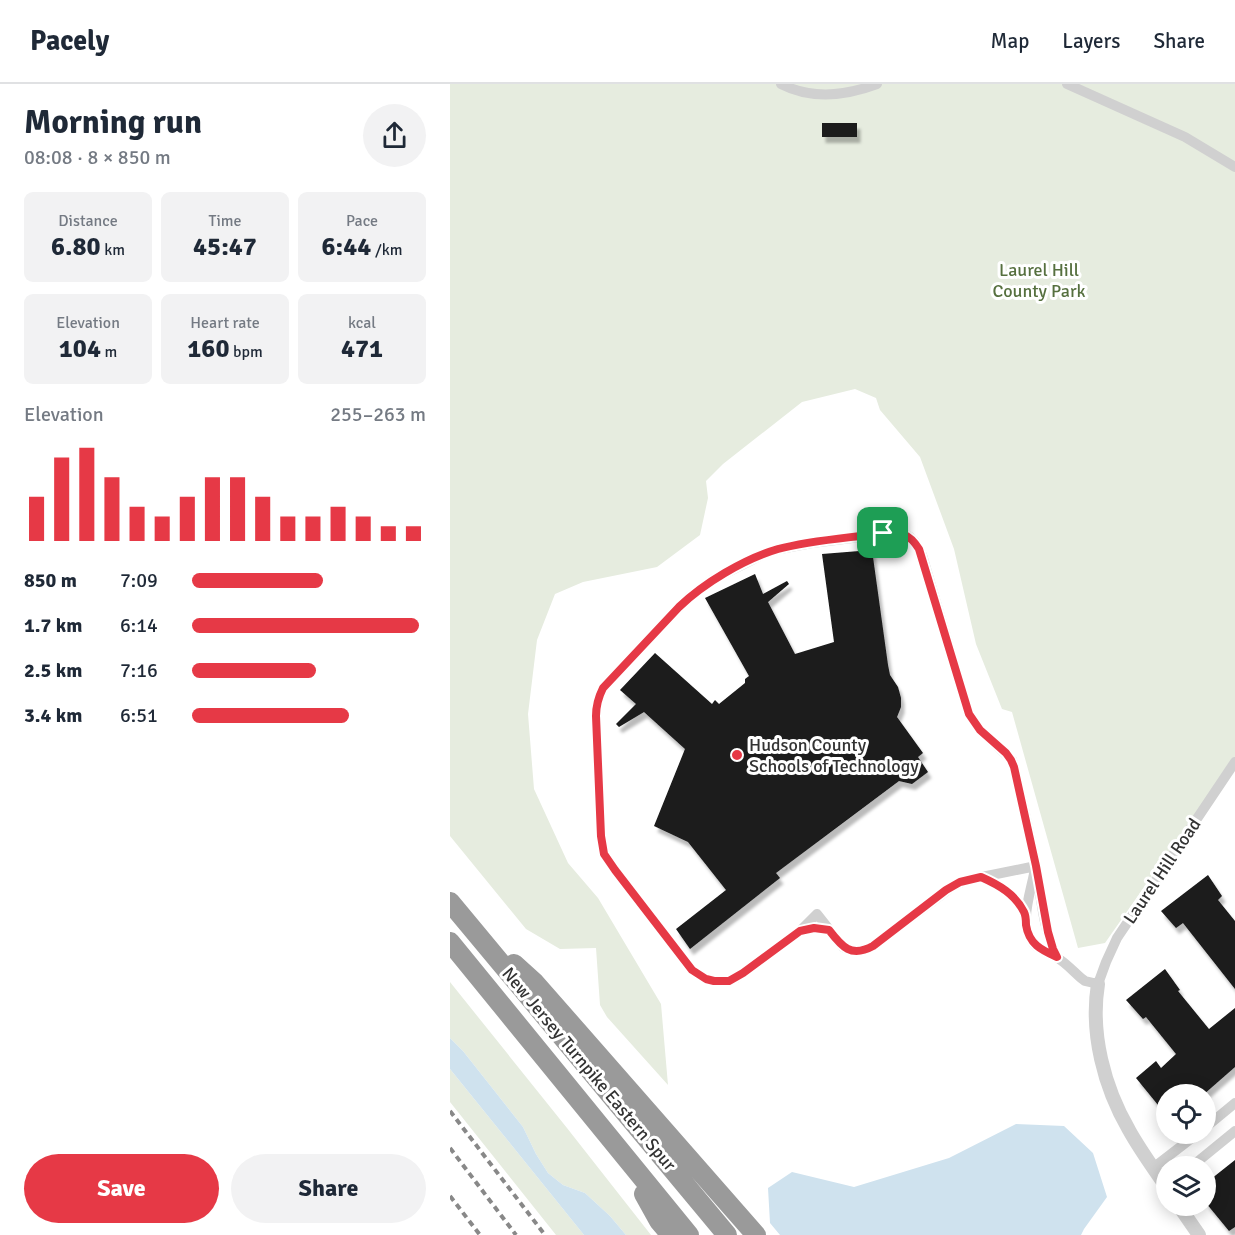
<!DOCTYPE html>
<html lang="en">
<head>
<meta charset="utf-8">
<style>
	:root { --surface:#fff; --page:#f2f2f3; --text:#1f2937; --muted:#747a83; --line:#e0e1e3; --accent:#e63946 }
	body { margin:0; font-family:Signika,sans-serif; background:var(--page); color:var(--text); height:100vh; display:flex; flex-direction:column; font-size:22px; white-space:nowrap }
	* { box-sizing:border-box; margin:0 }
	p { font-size:20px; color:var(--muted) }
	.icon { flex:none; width:33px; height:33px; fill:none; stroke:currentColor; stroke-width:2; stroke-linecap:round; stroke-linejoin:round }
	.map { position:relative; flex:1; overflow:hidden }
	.details { display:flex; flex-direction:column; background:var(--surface); width:450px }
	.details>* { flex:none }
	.buttons { position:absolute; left:706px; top:1000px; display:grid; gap:12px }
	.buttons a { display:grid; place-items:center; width:60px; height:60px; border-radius:50%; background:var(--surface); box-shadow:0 3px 15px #0003; font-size:30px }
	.pin { position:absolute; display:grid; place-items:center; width:51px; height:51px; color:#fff; margin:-26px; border-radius:12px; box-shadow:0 3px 9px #0006 }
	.round { display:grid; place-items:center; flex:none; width:63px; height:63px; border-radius:32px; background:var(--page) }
	.head { display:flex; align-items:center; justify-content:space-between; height:102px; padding:0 24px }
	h1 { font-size:33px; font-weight:700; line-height:45px }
	.metrics { display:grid; grid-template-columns:repeat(3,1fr); gap:9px; height:102px; padding:6px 24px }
	.metrics div { display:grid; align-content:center; border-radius:9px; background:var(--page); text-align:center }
	.metrics b { font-size:26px; font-weight:700 }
	.metrics small { font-size:16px; font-weight:400 }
	.metrics p { font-size:16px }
	.chart { height:168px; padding:12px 24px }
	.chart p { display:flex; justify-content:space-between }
	.chart svg { width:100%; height:108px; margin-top:6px; stroke:var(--accent); stroke-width:6 }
	.button { display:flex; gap:12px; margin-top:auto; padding:12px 24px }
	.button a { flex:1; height:69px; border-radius:36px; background:var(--accent); color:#fff; font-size:24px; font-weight:700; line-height:69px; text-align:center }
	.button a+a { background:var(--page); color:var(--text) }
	ul { padding:0 24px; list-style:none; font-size:20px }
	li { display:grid; grid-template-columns:96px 72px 1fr; align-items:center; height:45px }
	li i { height:15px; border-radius:8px; background:var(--accent) }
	header { display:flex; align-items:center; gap:36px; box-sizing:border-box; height:84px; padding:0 30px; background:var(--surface); border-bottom:2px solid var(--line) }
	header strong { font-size:28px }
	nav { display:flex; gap:33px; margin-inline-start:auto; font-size:21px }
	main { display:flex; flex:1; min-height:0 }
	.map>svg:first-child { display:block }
	.green { fill:#e6ecdf }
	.water { fill:#cfe2ee }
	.building { fill:#1a1a1a; filter:url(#shadow) }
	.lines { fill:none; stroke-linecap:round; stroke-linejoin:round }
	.minor { stroke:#d0d0d0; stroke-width:10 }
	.tertiary { stroke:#d0d0d0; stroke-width:14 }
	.motorway { stroke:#9a9a9a; stroke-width:20 }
	.rail { stroke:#888; stroke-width:4; stroke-dasharray:6 4.5; stroke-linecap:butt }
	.route-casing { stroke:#fff; stroke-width:12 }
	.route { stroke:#e63946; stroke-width:8 }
	.poi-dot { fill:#e63946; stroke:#fff; stroke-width:2 }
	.labels { text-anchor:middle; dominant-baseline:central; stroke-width:6; stroke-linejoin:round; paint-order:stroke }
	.park-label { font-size:18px; fill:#56703f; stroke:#fff }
	.poi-label { font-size:18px; fill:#333; stroke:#fff; text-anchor:start }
	.street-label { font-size:18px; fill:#333; stroke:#fff }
</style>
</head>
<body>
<header>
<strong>Pacely</strong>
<nav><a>Map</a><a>Layers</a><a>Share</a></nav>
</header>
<main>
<section class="details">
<div class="head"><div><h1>Morning run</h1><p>08:08 · 8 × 850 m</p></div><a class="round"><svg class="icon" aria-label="share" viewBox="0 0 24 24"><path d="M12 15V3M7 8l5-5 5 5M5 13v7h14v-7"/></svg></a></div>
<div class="metrics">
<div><p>Distance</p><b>6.80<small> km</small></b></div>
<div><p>Time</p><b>45:47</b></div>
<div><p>Pace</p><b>6:44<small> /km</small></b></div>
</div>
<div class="metrics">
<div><p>Elevation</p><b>104<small> m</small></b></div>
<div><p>Heart rate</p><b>160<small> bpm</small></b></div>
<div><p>kcal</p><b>471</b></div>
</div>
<div class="chart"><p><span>Elevation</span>255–263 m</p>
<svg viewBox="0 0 160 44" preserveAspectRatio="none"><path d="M5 44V26M15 44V10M25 44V6M35 44V18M45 44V30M55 44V34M65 44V26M75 44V18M85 44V18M95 44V26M105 44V34M115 44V34M125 44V30M135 44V34M145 44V38M155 44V38"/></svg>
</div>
<ul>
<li><b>850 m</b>7:09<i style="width:56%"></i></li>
<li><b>1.7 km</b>6:14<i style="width:97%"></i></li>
<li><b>2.5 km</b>7:16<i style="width:53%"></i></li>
<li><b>3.4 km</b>6:51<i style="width:67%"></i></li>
</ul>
<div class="button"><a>Save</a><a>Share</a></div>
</section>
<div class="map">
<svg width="785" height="1151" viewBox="0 0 785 1151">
	<defs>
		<filter id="shadow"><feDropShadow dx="3.5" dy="6" stdDeviation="1.5" flood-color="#0004"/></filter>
	</defs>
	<rect width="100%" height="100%" fill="#fff"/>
	<path class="green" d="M 0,0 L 785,0 L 785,673 L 655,859 L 628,864 L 562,628 L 552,625 L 526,560 L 504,465 L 470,373 L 430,326 L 426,314 L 405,305 L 352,318 L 273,380 L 256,397 L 258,414 L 250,451 L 207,483 L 133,498 L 105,510 L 87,556 L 78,630 L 84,705 L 118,779 L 148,814 L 211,920 L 218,1001 L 157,933 L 150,921 L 146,864 L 110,865 L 76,845 L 0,752 Z
		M 0,898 L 117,1044 L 201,1151 L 176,1151 L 160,1132 L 135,1109 L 113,1101 L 98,1089 L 86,1070 L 73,1043 L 13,967 L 0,954 Z
		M 0,985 L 134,1151 L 106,1151 L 0,1018 Z"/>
	<path class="water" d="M 0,954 L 13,967 L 73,1043 L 86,1070 L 98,1089 L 113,1101 L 135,1109 L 160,1132 L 176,1151 L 134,1151 L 0,985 Z
		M 566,1040 L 614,1042 L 643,1069 L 657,1113 L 634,1145 L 631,1151 L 330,1151 L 320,1139 L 318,1104 L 342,1088 L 404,1103 L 499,1074 Z"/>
	<path class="building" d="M 372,39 L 407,39 L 407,53 L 372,53 Z
		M 422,466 L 438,581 L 440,591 L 448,603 L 451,614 L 451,623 L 447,633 L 473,669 L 468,673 L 478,688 L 462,700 L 449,697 L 326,789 L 330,794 L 240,865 L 226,845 L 276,806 L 238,758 L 204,742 L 235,665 L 194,628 L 169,643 L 166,640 L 186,620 L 170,606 L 205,569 L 262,620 L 265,616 L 269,620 L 295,599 L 295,595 L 299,592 L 255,514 L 305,490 L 313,510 L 337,497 L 339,500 L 318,518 L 345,570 L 384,558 L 372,470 Z
		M 758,791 L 772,812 L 768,816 L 785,837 L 785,905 L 733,839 L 726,844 L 711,827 Z
		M 715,885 L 730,906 L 728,907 L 759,945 L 785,924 L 785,983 L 753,1011 L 717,1011 L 717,1032 L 686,994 L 706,977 L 711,984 L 726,970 L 696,933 L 693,935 L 676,916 Z
		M 785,1076 L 785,1143 L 779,1147 L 756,1119 L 756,1099 Z"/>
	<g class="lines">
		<path class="minor" d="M 331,0 C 362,16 395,12 427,0
			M 617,0 L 735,53 L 785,83
			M 586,782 L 517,796 L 503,802 L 423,862 C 413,867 403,869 393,863 L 367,830 L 350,847 L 286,894 L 271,898 L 264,897 L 256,895 L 242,886 L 165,786 L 154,770 L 151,752 L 146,632 C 146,622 148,614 153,604 L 239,513 L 262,496 L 316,469 L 330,465 L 362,459 L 442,449 L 455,450 L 460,453 L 465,458 L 472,471 L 519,630 L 530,646 L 562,676 L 564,683 C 572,716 580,749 586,783 C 591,812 593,846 607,873
			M 584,790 C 580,811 567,844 586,862 C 592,867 600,868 606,873 C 615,878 623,887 631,894 L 635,897 L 648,900 L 656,878 L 667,854 L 785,678
			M 532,793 C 554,804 562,809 576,830
			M 756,1043 L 785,1019
			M 741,1083 L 785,1047
			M 703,1084 L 747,1050"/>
		<path class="tertiary" d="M 648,900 C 640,949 654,1003 679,1046 C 690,1066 704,1085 717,1104
			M 729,1122 L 749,1151"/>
		<path class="motorway" d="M 0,818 L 277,1151
			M 0,858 L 239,1151
			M 64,880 L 85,899 L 306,1151
			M 194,1110 L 209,1137 L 221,1151"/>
		<path class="rail" d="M 0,1027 L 95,1151
			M 0,1064 L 66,1151
			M 0,1112 L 30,1151"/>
	</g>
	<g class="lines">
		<defs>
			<path id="route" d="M 433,449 C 451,448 459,449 469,465 L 519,630 L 530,646 L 556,669 L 561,676 L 564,683 L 586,782 L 598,848 L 603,865 L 607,873 C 591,866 579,860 576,841 C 576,836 576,832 574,828 C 565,810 549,801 531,793 L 510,798 L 496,806 L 423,862 C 401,874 392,863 379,846 L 364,844 L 350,847 L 293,889 L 279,897 L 264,897 L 256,895 L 242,886 L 165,786 L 154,770 L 151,752 L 146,632 C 146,622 148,614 153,604 L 229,523 C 254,499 294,475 328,465 C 362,456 399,454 433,449 Z"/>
		</defs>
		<use href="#route" class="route-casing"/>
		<use href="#route" class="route"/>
	</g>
	<circle class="poi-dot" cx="287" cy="671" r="6"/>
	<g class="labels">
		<g class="park-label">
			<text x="589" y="186">Laurel Hill<tspan x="589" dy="21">County Park</tspan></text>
		</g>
		<g class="poi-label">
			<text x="299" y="661">Hudson County<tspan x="299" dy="21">Schools of Technology</tspan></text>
		</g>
		<g class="street-label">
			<text transform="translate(712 787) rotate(-56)">Laurel Hill Road</text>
			<text transform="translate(139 985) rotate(50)">New Jersey Turnpike Eastern Spur</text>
		</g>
	</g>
</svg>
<div class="buttons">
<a><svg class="icon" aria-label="locate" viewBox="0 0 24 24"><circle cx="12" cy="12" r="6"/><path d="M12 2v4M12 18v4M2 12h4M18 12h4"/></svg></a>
<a><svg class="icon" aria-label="layers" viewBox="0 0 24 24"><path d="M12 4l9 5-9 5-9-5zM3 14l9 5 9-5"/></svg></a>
</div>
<div class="pin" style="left:433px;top:449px;background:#1e9e55"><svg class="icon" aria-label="arrive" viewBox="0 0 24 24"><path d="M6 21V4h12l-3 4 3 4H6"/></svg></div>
</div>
</main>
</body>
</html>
